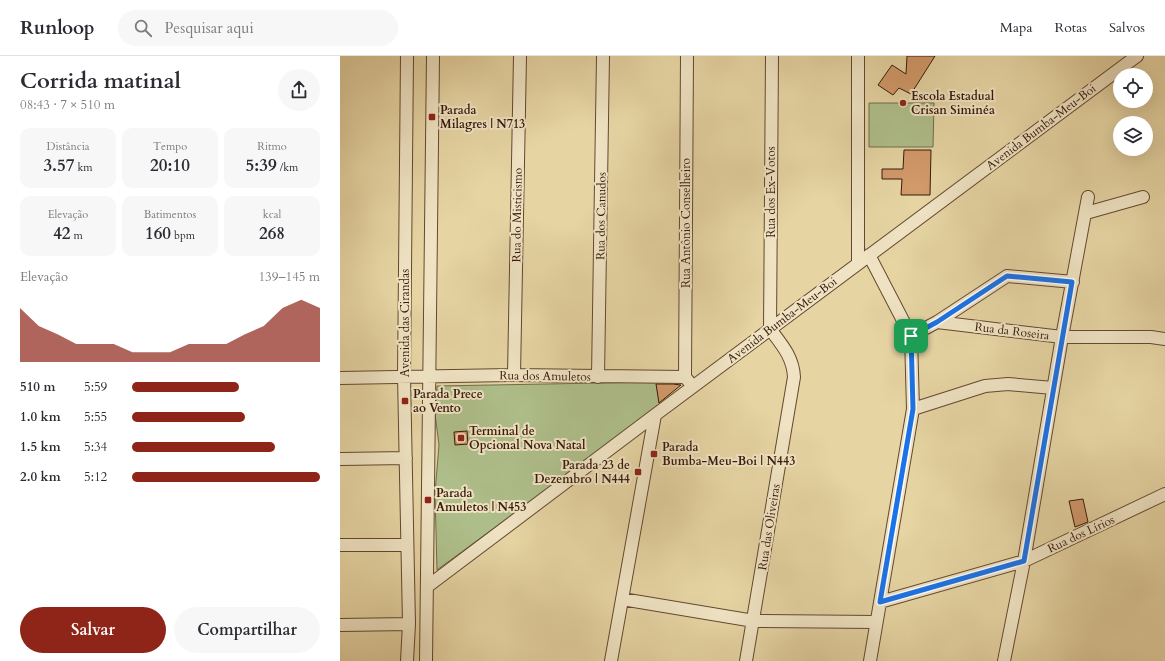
<!DOCTYPE html>
<html lang="pt">
<head>
<meta charset="utf-8">
<style>
	:root { --surface:#fff; --page:#f7f7f7; --text:#2b2b33; --muted:#7c7c81; --line:#e1e1e2; --accent:#8f2418 }
	body { margin:0; font-family:Cardo,serif; background:var(--page); color:var(--text); height:100vh; display:flex; flex-direction:column; font-size:15px; white-space:nowrap }
	* { box-sizing:border-box; margin:0 }
	p { font-size:13px; color:var(--muted) }
	.icon { flex:none; width:22px; height:22px; fill:none; stroke:currentColor; stroke-width:2; stroke-linecap:round; stroke-linejoin:round }
	.map { position:relative; flex:1; overflow:hidden }
	.panel { display:flex; flex-direction:column; background:var(--surface); width:340px }
	.panel>* { flex:none }
	.buttons { position:absolute; left:773px; top:12px; display:grid; gap:8px }
	.buttons a { display:grid; place-items:center; width:40px; height:40px; border-radius:50%; background:var(--surface); box-shadow:0 4px 16px #0002; font-size:20px }
	.pin { position:absolute; display:grid; place-items:center; width:34px; height:34px; color:#fff; margin:-17px; border-radius:8px; box-shadow:0 2px 6px #0006 }
	.round { display:grid; place-items:center; flex:none; width:42px; height:42px; border-radius:21px; background:var(--page) }
	.overview { display:flex; align-items:center; justify-content:space-between; height:68px; padding:0 20px }
	h1 { font-size:22px; font-weight:600; line-height:30px }
	.figures { display:grid; grid-template-columns:repeat(3,1fr); gap:6px; height:68px; padding:4px 20px }
	.figures div { display:grid; align-content:center; border-radius:10px; background:var(--page); text-align:center }
	.figures b { font-size:17px; font-weight:600 }
	.figures small { font-size:11px; font-weight:400 }
	.figures p { font-size:11px }
	.chart { height:112px; padding:8px 20px }
	.chart p { display:flex; justify-content:space-between }
	.chart svg { width:100%; height:72px; margin-top:4px; fill:var(--accent); opacity:.7 }
	.action { display:flex; gap:8px; margin-top:auto; padding:8px 20px }
	.action a { flex:1; height:46px; border-radius:24px; background:var(--accent); color:#fff; font-size:16px; font-weight:600; line-height:46px; text-align:center }
	.action a+a { background:var(--page); color:var(--text) }
	ul { padding:0 20px; list-style:none; font-size:13px }
	li { display:grid; grid-template-columns:64px 48px 1fr; align-items:center; height:30px }
	li i { height:10px; border-radius:5px; background:var(--accent) }
	header { display:flex; align-items:center; gap:24px; box-sizing:border-box; height:56px; padding:0 20px; background:var(--surface); border-bottom:1px solid var(--line) }
	header strong { font-size:19px }
	nav { display:flex; gap:22px; margin-inline-start:auto; font-size:14px }
	.search { width:280px; height:36px; background:var(--page); display:flex; align-items:center; gap:10px; box-sizing:border-box; padding:0 14px; border-radius:22px; color:var(--muted); font-size:15px }
	main { display:flex; flex:1; min-height:0 }
	.map>svg:first-child { display:block }
	.green { fill:#aebe8a; stroke:#726c4a }
	.building { fill:#d2996a; stroke:#37190b }
	.lines { fill:none; stroke-linecap:round; stroke-linejoin:round }
	.minor-casing { stroke:#634831; stroke-width:14 }
	.minor { stroke:#efe3c3; stroke-width:12 }
	.route-casing { stroke:#fff; stroke-width:8 }
	.route { stroke:#1a73e8; stroke-width:5 }
	.poi-dot { fill:#8f2418; stroke:#efe3c3; stroke-width:1.5 }
	.labels { text-anchor:middle; dominant-baseline:central; stroke-width:4; stroke-linejoin:round; paint-order:stroke }
	.poi-label { font-size:12px; font-weight:bold; fill:#37190b; stroke:#efe3c3; text-anchor:start }
	.street-label { font-size:12px; fill:#37190b; stroke:#efe3c3 }
</style>
</head>
<body>
<header>
<strong>Runloop</strong>
<div class="search"><svg class="icon" aria-label="search" viewBox="0 0 24 24"><circle cx="10" cy="10" r="6"/><path d="M15 15l6 6"/></svg>Pesquisar aqui</div>
<nav><a>Mapa</a><a>Rotas</a><a>Salvos</a></nav>
</header>
<main>
<section class="panel">
<div class="overview"><div><h1>Corrida matinal</h1><p>08:43 · 7 × 510 m</p></div><a class="round"><svg class="icon" aria-label="share" viewBox="0 0 24 24"><path d="M12 15V3M7 8l5-5 5 5M5 13v7h14v-7"/></svg></a></div>
<div class="figures">
<div><p>Distância</p><b>3.57<small> km</small></b></div>
<div><p>Tempo</p><b>20:10</b></div>
<div><p>Ritmo</p><b>5:39<small> /km</small></b></div>
</div>
<div class="figures">
<div><p>Elevação</p><b>42<small> m</small></b></div>
<div><p>Batimentos</p><b>160<small> bpm</small></b></div>
<div><p>kcal</p><b>268</b></div>
</div>
<div class="chart"><p><span>Elevação</span>139–145 m</p>
<svg viewBox="0 0 160 44" preserveAspectRatio="none"><path d="M0 44V11L10 22L20 27L30 33L40 33L50 33L60 38L70 38L80 38L90 33L100 33L110 33L120 27L130 22L140 11L150 6L160 11V44z"/></svg>
</div>
<ul>
<li><b>510 m</b>5:59<i style="width:57%"></i></li>
<li><b>1.0 km</b>5:55<i style="width:60%"></i></li>
<li><b>1.5 km</b>5:34<i style="width:76%"></i></li>
<li><b>2.0 km</b>5:12<i style="width:100%"></i></li>
</ul>
<div class="action"><a>Salvar</a><a>Compartilhar</a></div>
</section>
<div class="map">
<svg width="825" height="605" viewBox="0 0 825 605">
	<rect width="100%" height="100%" fill="#e6d4a3"/>
	<filter id="stains"><feTurbulence type="fractalNoise" baseFrequency=".005" numOctaves="4"/><feColorMatrix values="0 0 0 0 .2 0 0 0 0 .09 0 0 0 0 .02 0 0 0 .5 -.17"/></filter>
	<radialGradient id="worn" r=".72"><stop offset=".6" stop-color="#630" stop-opacity="0"/><stop offset="1" stop-color="#630" stop-opacity=".3"/></radialGradient>
	<path class="green" d="M 529,47 L 594,47 L 593,91 L 529,91 Z
		M 316,326 L 320,350 L 97,514 L 95,437 L 99,389 L 95,358 L 97,330 Z"/>
	<path class="building" d="M 567,0 L 595,0 L 571,38 L 559,32 L 553,39 L 538,29 L 552,9 L 566,18 Z
		M 564,94 L 591,94 L 590,139 L 561,139 L 562,123 L 542,123 L 542,113 L 563,113 Z
		M 316,328 L 333,328 L 341,329 L 319,347 Z
		M 127,375 L 128,388 L 115,389 L 114,376 Z
		M 743,443 L 748,466 L 735,471 L 729,445 Z"/>
	<g class="lines">
		<defs>
			<path id="minor" d="M 347,0 L 345,321 L 350,327
				M 746,157 L 803,141
				M 529,199 L 571,280 L 573,353 L 530,605
				M 518,207 L 518,0
				M 597,266 L 667,220 L 733,226
				M 571,280 L 597,266 L 722,281 L 811,281 L 825,283
				M 174,319 L 180,0
				M 258,321 L 263,0
				M 0,322 L 174,319 L 345,321
				M 573,353 L 645,330 L 668,328 L 713,332
				M 0,403 L 66,402
				M 0,489 L 67,489
				M 88,530 L 315,359 L 797,0
				M 282,543 L 414,565 L 536,566
				M 540,546 L 684,505 L 825,438
				M 0,569 L 69,568
				M 67,605 L 69,568 L 64,320 L 67,0
				M 86,605 L 93,0
				M 271,605 L 315,359
				M 406,605 L 454,321 C 453,301 442,289 430,273 L 432,0
				M 664,605 L 684,505 L 722,281 L 748,141"/>
		</defs>
		<use href="#minor" class="minor-casing"/>
		<use href="#minor" class="minor"/>
	</g>
	<g class="lines">
		<defs>
			<path id="route" d="M 667,220 L 732,226 L 684,505 L 540,546 L 573,353 L 571,280 L 597,266 Z"/>
		</defs>
		<use href="#route" class="route-casing"/>
		<use href="#route" class="route"/>
	</g>
	<g class="poi-dot">
		<circle cx="563" cy="47" r="4"/>
		<rect x="88" y="57" width="8" height="8" rx="2"/>
		<rect x="61" y="341" width="8" height="8" rx="2"/>
		<rect x="117" y="378" width="8" height="8" rx="2"/>
		<rect x="310" y="394" width="8" height="8" rx="2"/>
		<rect x="294" y="412" width="8" height="8" rx="2"/>
		<rect x="84" y="440" width="8" height="8" rx="2"/>
	</g>
	<g class="labels">
		<g class="poi-label">
			<text x="571" y="40">Escola Estadual<tspan x="571" dy="14">Crisan Siminéa</tspan></text>
			<text x="100" y="54">Parada<tspan x="100" dy="14">Milagres | N713</tspan></text>
			<text x="73" y="338">Parada Prece<tspan x="73" dy="14">ao Vento</tspan></text>
			<text x="129" y="375">Terminal de<tspan x="129" dy="14">Opcional Nova Natal</tspan></text>
			<text x="322" y="391">Parada<tspan x="322" dy="14">Bumba-Meu-Boi | N443</tspan></text>
			<text x="290" y="409" text-anchor="end">Parada 23 de<tspan x="290" dy="14">Dezembro | N444</tspan></text>
			<text x="96" y="437">Parada<tspan x="96" dy="14">Amuletos | N453</tspan></text>
		</g>
		<g class="street-label">
			<text transform="translate(701 71) rotate(-37)">Avenida Bumba-Meu-Boi</text>
			<text transform="translate(431 136) rotate(-90)">Rua dos Ex-Votos</text>
			<text transform="translate(177 159) rotate(-89)">Rua do Misticismo</text>
			<text transform="translate(261 160) rotate(-89)">Rua dos Canudos</text>
			<text transform="translate(346 167) rotate(-90)">Rua Antônio Conselheiro</text>
			<text transform="translate(442 264) rotate(-37)">Avenida Bumba-Meu-Boi</text>
			<text transform="translate(65 267) rotate(-90)">Avenida das Cirandas</text>
			<text transform="translate(672 275) rotate(7)">Rua da Roseira</text>
			<text transform="translate(205 320) rotate(1)">Rua dos Amuletos</text>
			<text transform="translate(429 471) rotate(-81)">Rua das Oliveiras</text>
			<text transform="translate(741 478) rotate(-25)">Rua dos Lírios</text>
		</g>
	</g>
	<rect width="100%" height="100%" filter="url(#stains)"/>
	<rect width="100%" height="100%" fill="url(#worn)"/>
</svg>
<div class="buttons">
<a><svg class="icon" aria-label="locate" viewBox="0 0 24 24"><circle cx="12" cy="12" r="6"/><path d="M12 2v4M12 18v4M2 12h4M18 12h4"/></svg></a>
<a><svg class="icon" aria-label="layers" viewBox="0 0 24 24"><path d="M12 4l9 5-9 5-9-5zM3 14l9 5 9-5"/></svg></a>
</div>
<div class="pin" style="left:571px;top:280px;background:#1e9e55"><svg class="icon" aria-label="arrive" viewBox="0 0 24 24"><path d="M6 21V4h12l-3 4 3 4H6"/></svg></div>
</div>
</main>
</body>
</html>
